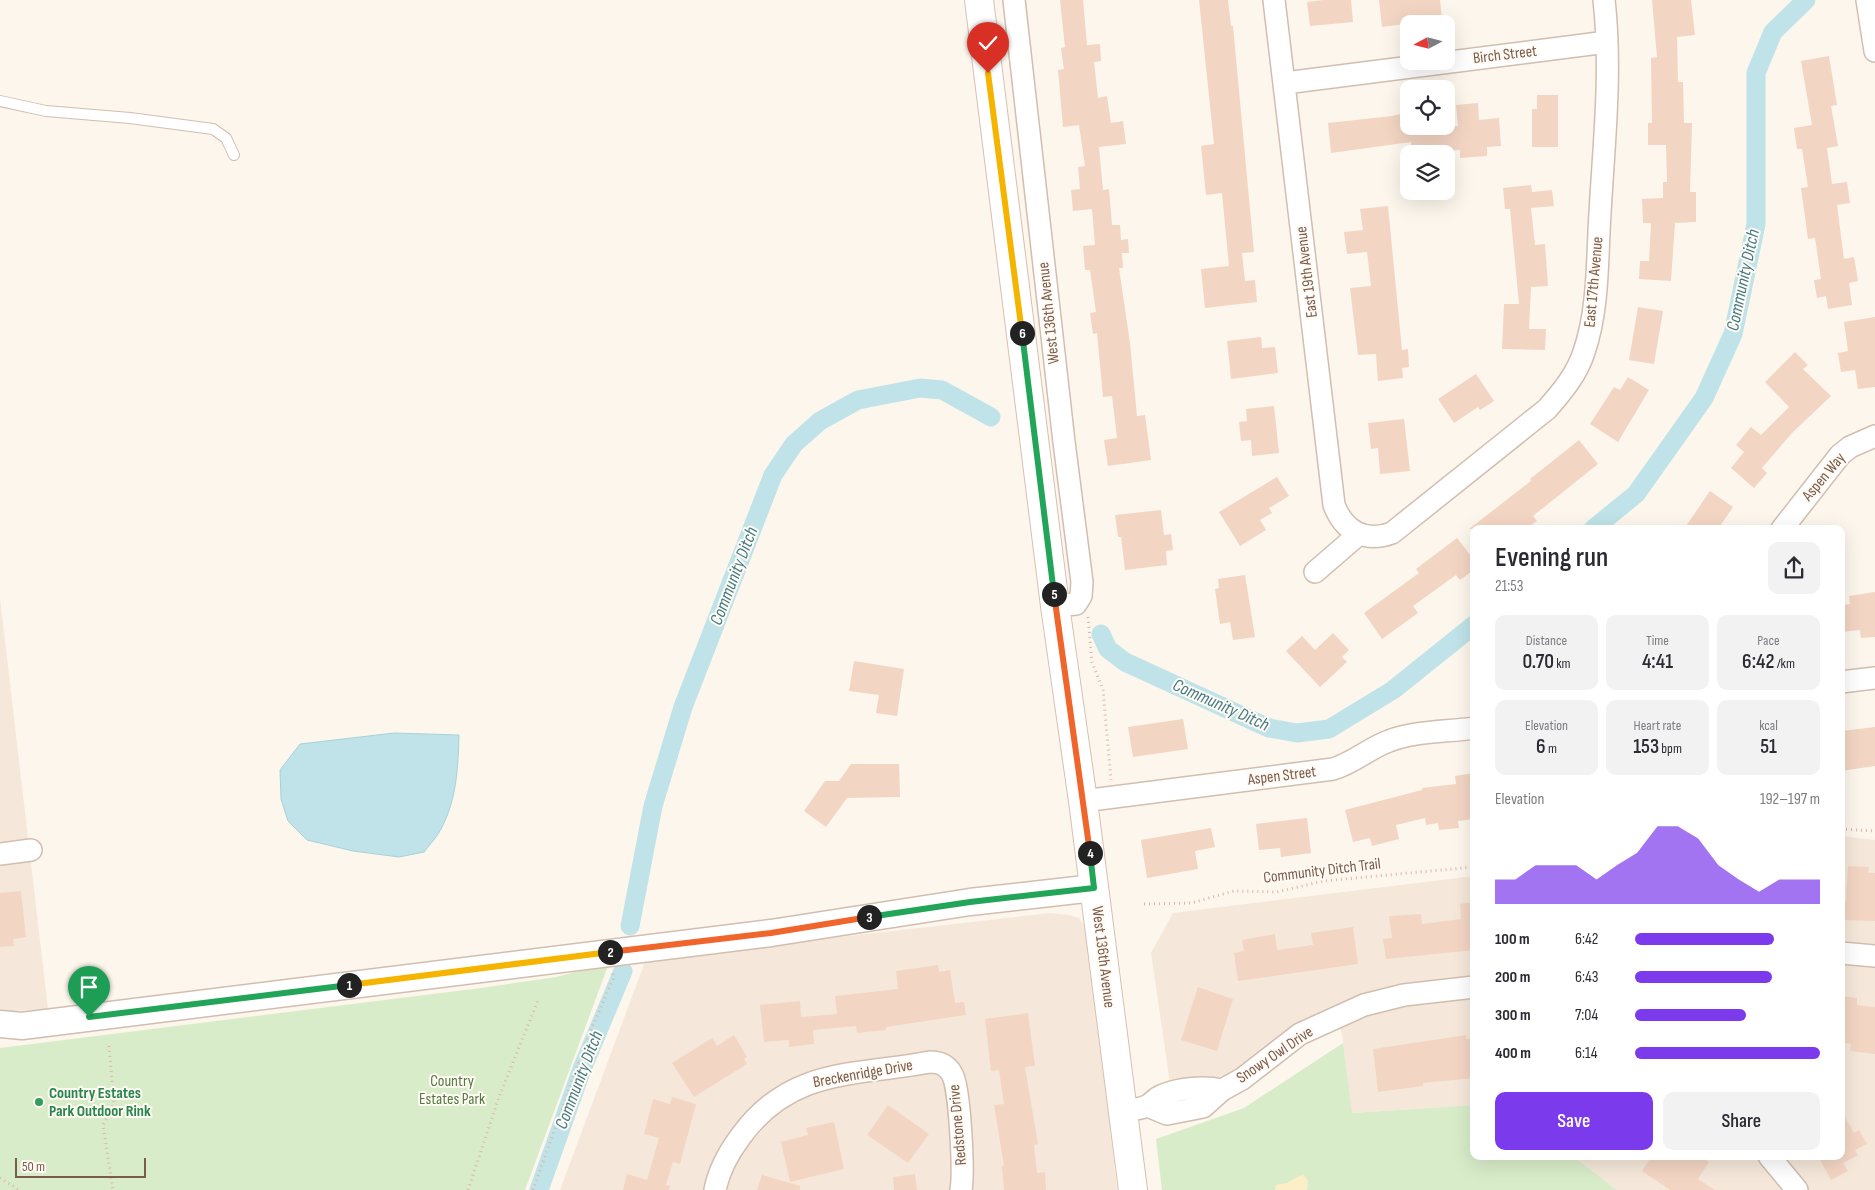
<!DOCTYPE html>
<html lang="en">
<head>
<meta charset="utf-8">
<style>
	:root { --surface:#fff; --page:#f2f2f3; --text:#2b2b33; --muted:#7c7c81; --accent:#7c3aed }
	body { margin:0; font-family:"Sofia Sans Condensed",sans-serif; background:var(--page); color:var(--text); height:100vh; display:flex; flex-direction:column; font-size:19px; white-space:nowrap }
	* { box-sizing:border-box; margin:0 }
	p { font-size:16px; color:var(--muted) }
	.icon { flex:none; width:28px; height:28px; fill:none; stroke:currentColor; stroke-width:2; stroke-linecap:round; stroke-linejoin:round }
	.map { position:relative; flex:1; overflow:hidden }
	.panel { position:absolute; left:1470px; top:525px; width:375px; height:635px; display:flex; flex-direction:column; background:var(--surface); border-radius:10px; box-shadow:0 5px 20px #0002 }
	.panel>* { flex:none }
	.needle { width:32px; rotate:263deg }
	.tools { position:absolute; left:1400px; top:15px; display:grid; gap:10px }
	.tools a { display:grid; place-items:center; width:55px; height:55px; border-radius:10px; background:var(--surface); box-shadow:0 5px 20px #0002; font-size:25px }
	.scale { position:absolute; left:15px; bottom:12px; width:131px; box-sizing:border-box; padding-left:5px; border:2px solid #7a5c4d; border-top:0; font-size:14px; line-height:18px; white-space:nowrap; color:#7a5c4d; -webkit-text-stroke:4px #fffaf3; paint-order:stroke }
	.pin { position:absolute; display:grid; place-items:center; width:42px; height:42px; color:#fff; margin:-51px -21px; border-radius:50% 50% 50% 0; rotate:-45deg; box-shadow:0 0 5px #0007 }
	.pin .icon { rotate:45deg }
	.km { position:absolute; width:25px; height:25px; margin:-12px; border-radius:50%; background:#222; color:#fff; font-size:14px; line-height:25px; text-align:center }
	.round { display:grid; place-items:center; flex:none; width:52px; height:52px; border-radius:10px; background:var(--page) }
	.summary { display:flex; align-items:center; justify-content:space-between; height:85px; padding:0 25px }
	h1 { font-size:28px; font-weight:600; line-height:38px }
	.metrics { display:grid; grid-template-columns:repeat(3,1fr); gap:8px; height:85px; padding:5px 25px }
	.metrics div { display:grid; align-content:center; border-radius:10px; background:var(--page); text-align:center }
	.metrics b { font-size:21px; font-weight:600 }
	.metrics small { font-size:14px; font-weight:400 }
	.metrics p { font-size:14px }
	.chart { height:140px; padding:10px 25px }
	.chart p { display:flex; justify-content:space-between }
	.chart svg { width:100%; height:90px; margin-top:5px; fill:var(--accent); opacity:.7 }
	.primary-button { display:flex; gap:10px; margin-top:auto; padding:10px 25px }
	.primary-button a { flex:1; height:58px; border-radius:10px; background:var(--accent); color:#fff; font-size:20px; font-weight:600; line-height:58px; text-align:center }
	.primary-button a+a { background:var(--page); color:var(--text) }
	ul { padding:0 25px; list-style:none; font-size:16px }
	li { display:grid; grid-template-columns:80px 60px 1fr; align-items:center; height:38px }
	li i { height:12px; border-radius:6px; background:var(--accent) }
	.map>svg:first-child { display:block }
	.residential { fill:#f5e8da }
	.green { fill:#d8ecc9 }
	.sand { fill:#fcefc7 }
	.water { fill:#bfe3e8; stroke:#a5d3da }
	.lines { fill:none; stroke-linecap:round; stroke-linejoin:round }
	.canal { stroke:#bfe3e8; stroke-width:19 }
	.building { fill:#f3d5c3 }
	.service-casing { stroke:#d1beb0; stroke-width:12 }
	.minor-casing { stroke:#d1beb0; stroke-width:24 }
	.tertiary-casing { stroke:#d1beb0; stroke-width:29 }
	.secondary-casing { stroke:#d6c0b0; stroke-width:30 }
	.path { stroke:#d9b8a5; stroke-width:3; stroke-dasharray:1 4; stroke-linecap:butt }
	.service { stroke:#fff; stroke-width:10 }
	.minor { stroke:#fff; stroke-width:21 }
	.tertiary { stroke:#fff; stroke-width:26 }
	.secondary { stroke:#fff; stroke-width:28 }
	.split-1-casing { stroke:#fff; stroke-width:10 }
	.split-2-casing { stroke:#fff; stroke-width:10 }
	.split-3-casing { stroke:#fff; stroke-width:10 }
	.split-4-casing { stroke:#fff; stroke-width:10 }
	.split-5-casing { stroke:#fff; stroke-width:10 }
	.split-6-casing { stroke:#fff; stroke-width:10 }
	.split-7-casing { stroke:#fff; stroke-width:10 }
	.split-1 { stroke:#22a559; stroke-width:6 }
	.split-2 { stroke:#f5b400; stroke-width:6 }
	.split-3 { stroke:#f0652b; stroke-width:6 }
	.split-4 { stroke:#22a559; stroke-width:6 }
	.split-5 { stroke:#f0652b; stroke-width:6 }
	.split-6 { stroke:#22a559; stroke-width:6 }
	.split-7 { stroke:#f5b400; stroke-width:6 }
	.leisure-dot { fill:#2e9e5b; stroke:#fffaf3; stroke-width:2 }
	.labels { text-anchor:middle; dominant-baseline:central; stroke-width:4; stroke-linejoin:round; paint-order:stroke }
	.street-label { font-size:16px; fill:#7a5c4d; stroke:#fffaf3 }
	.park-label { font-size:16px; fill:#537a41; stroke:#fffaf3 }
	.leisure-label { font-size:16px; font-weight:bold; fill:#27864d; stroke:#fffaf3; text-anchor:start }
	.water-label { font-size:18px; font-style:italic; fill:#437c86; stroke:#fffaf3 }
</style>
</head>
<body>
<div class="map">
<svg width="1875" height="1190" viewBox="0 0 1875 1190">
	<rect width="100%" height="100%" fill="#fdf6ec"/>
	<path class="residential" d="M 0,598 L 48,1009 L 0,1012 Z
		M 1841,836 L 1875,840 L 1875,1190 L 1617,1190 L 1573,1156 L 1841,1156 Z
		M 1474,876 L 1474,1105 L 1351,1113 L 1342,1034 L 1334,1006 L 1255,1058 L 1225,1075 L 1188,1087 L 1171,1090 L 1151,953 L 1173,913 Z
		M 1050,913 L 1069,915 L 1079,918 L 1087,929 L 1117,1190 L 560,1190 L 646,959 Z"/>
	<path class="green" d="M 609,963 L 525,1190 L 0,1190 L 0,1048 L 481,988 L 556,977 Z
		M 1343,1043 L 1352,1113 L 1474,1105 L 1474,1156 L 1573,1156 L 1617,1190 L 1162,1190 L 1156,1139 L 1244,1108 Z"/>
	<path class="sand" d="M 1303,1174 L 1308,1181 L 1307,1190 L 1275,1190 L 1276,1185 L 1287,1183 Z"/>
	<path class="water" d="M 394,733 L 459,735 C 458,766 457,798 442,827 C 438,836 430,844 424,852 L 399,857 L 353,851 L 307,840 L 288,821 L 281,799 L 280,770 L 300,744 Z"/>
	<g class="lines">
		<path class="canal" d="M 1593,529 L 1636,494 L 1704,398 L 1733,334 L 1756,224 L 1756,73 L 1773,32 L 1806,0
			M 1101,634 L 1108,649 L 1125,662 L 1269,728 L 1297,733 L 1329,729 L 1393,690 L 1474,625
			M 630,926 L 653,806 L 683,707 L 773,475 L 794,444 L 820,421 L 858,400 L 920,388 L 942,390 L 991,417
			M 539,1190 L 582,1069 L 623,971"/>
	</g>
	<path class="building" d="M 1060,0 L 1083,0 L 1087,45 L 1100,44 L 1101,61 L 1094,62 L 1098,98 L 1107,96 L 1111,123 L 1123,121 L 1126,144 L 1099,147 L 1103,190 L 1109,189 L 1112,225 L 1120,225 L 1121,240 L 1128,239 L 1129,253 L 1122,253 L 1123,268 L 1119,268 L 1130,343 L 1137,416 L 1145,415 L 1151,460 L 1108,466 L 1104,440 L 1117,438 L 1112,396 L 1103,397 L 1097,333 L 1093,334 L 1090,313 L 1096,312 L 1090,270 L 1085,270 L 1083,246 L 1095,245 L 1092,209 L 1073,211 L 1071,190 L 1080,189 L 1078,167 L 1085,166 L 1079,125 L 1063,127 L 1058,70 L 1064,69 L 1061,48 L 1065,47 Z
		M 1199,0 L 1228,0 L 1231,26 L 1233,26 L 1254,252 L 1242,253 L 1245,281 L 1255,280 L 1257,302 L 1205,308 L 1201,269 L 1229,266 L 1222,193 L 1206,195 L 1201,146 L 1214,144 Z
		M 1323,0 L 1351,0 L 1353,22 L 1310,26 L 1307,2 Z
		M 1379,0 L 1440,0 L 1442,19 L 1382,27 Z
		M 1652,0 L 1691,0 L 1695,35 L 1677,37 L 1678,82 L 1683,82 L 1684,123 L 1692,123 L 1690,192 L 1696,192 L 1696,222 L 1675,223 L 1671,281 L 1639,279 L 1640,261 L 1649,261 L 1651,223 L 1643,223 L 1642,199 L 1663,198 L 1663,182 L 1667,182 L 1666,145 L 1648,145 L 1648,123 L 1652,123 L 1651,58 L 1657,57 Z
		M 1829,56 L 1837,105 L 1831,106 L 1838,146 L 1827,148 L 1832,184 L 1847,182 L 1850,203 L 1837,205 L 1844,259 L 1854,257 L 1858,281 L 1849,283 L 1852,305 L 1828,309 L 1826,296 L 1817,298 L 1814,280 L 1821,279 L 1815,238 L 1808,239 L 1801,188 L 1808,187 L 1802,149 L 1797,149 L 1794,128 L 1812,125 L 1801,61 Z
		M 1537,95 L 1558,95 L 1558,147 L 1532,147 L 1532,109 L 1537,109 Z
		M 1478,103 L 1479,120 L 1499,118 L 1501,146 L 1487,147 L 1487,156 L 1460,158 L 1460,150 L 1412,154 L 1411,142 L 1331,153 L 1328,123 L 1392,116 L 1409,112 L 1409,126 L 1458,126 L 1456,105 Z
		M 1531,185 L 1532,192 L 1552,190 L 1554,206 L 1531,208 L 1535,245 L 1545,244 L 1548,286 L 1531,287 L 1529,329 L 1546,329 L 1545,350 L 1502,349 L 1504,304 L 1519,304 L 1510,209 L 1505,209 L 1503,188 Z
		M 1388,206 L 1402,350 L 1408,349 L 1409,367 L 1402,368 L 1403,378 L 1378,381 L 1376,354 L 1358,355 L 1350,288 L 1371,286 L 1367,252 L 1347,254 L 1344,232 L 1363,230 L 1360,209 Z
		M 1638,307 L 1663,311 L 1654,364 L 1629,360 Z
		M 1875,317 L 1875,387 L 1858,389 L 1855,370 L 1841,372 L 1838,353 L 1848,351 L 1844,322 Z
		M 1261,337 L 1262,348 L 1275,347 L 1278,373 L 1231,379 L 1227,341 Z
		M 1795,352 L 1808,365 L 1803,369 L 1831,396 L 1792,433 L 1762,468 L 1767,473 L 1754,488 L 1731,468 L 1744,452 L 1736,445 L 1751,427 L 1761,435 L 1789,407 L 1765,382 Z
		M 1476,374 L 1494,401 L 1480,410 L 1478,407 L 1454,423 L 1438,399 Z
		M 1628,377 L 1649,390 L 1618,442 L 1590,424 L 1614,387 L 1620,390 Z
		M 1274,406 L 1279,453 L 1252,456 L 1251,440 L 1241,441 L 1239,422 L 1247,421 L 1246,409 Z
		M 1404,419 L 1410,471 L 1380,474 L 1378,448 L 1371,449 L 1368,423 Z
		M 1579,440 L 1598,464 L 1533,516 L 1537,521 L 1526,529 L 1469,529 L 1531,481 L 1530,479 Z
		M 1277,477 L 1289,496 L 1269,508 L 1272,513 L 1260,520 L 1266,530 L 1240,546 L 1219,512 Z
		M 1710,491 L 1733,507 L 1718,529 L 1684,529 Z
		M 1161,510 L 1164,535 L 1171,534 L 1173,550 L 1166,551 L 1167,565 L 1125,570 L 1121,537 L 1118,537 L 1115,515 Z
		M 1457,538 L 1474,560 L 1474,570 L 1460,580 L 1456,575 L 1413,606 L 1418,613 L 1382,639 L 1364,613 L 1419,573 L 1416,569 Z
		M 1245,575 L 1255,637 L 1233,640 L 1230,622 L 1220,624 L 1215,589 L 1219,588 L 1218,579 Z
		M 1875,592 L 1875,637 L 1861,638 L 1860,630 L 1841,632 L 1841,605 L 1850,604 L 1849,596 Z
		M 1333,633 L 1349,650 L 1342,657 L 1347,662 L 1320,687 L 1286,651 L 1302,636 L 1315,650 Z
		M 854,661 L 904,669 L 897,716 L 876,713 L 879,695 L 849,691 Z
		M 1183,719 L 1188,749 L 1133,757 L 1128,727 Z
		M 1875,727 L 1875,766 L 1841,771 L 1841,750 L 1843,750 L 1841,731 Z
		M 851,764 L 899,764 L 900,797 L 847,798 L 826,827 L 804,811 L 825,781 L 839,781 Z
		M 1474,773 L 1474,819 L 1458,821 L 1459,828 L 1439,830 L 1438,823 L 1426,825 L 1425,818 L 1396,825 L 1399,839 L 1372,846 L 1370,838 L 1353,842 L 1345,810 L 1422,790 L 1422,788 L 1456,784 L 1455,776 Z
		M 1307,818 L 1311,853 L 1281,857 L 1280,848 L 1259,850 L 1256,824 Z
		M 1211,828 L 1215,847 L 1195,851 L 1198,869 L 1147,878 L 1141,840 Z
		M 1848,866 L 1869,867 L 1868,873 L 1875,873 L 1875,921 L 1841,920 L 1841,901 L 1846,901 Z
		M 21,891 L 26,937 L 13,939 L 14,946 L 0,947 L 0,893 Z
		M 1474,902 L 1474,950 L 1386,959 L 1383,939 L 1392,938 L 1389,916 L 1421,914 L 1422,924 L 1461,919 L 1460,904 Z
		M 1353,927 L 1358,964 L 1238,981 L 1234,953 L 1244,951 L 1242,940 L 1275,934 L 1277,950 L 1313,945 L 1311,933 Z
		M 938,965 L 939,972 L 950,970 L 955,1003 L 964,1002 L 966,1015 L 886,1027 L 886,1030 L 857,1033 L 856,1026 L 813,1030 L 814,1044 L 789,1047 L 789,1040 L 764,1042 L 760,1005 L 800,1001 L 801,1017 L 837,1014 L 835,996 L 898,989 L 896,971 Z
		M 1198,987 L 1233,999 L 1217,1051 L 1181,1040 Z
		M 1841,996 L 1857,998 L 1857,1005 L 1875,1007 L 1875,1054 L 1850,1051 L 1851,1044 L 1841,1042 Z
		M 1028,1013 L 1035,1066 L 1025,1067 L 1038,1144 L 1034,1145 L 1037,1173 L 1045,1172 L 1046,1190 L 1004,1190 L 1002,1166 L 1004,1166 L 994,1105 L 1004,1104 L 999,1070 L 991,1071 L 985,1019 Z
		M 734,1035 L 747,1057 L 744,1059 L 747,1064 L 694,1097 L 672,1063 L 712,1038 L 717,1046 Z
		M 1466,1035 L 1466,1039 L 1474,1039 L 1474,1078 L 1423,1083 L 1423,1086 L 1378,1092 L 1373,1049 Z
		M 672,1097 L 696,1104 L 680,1164 L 673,1162 L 666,1185 L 670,1186 L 669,1190 L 623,1190 L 627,1174 L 647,1180 L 659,1138 L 644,1134 L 653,1099 L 670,1104 Z
		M 888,1105 L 929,1134 L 908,1163 L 867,1135 Z
		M 1841,1110 L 1854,1133 L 1859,1130 L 1867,1144 L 1855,1150 L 1858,1155 L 1843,1163 L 1848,1171 L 1831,1180 L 1818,1156 L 1840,1156 L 1841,1159 Z
		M 834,1122 L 844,1169 L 790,1182 L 781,1142 L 808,1135 L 806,1128 Z
		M 1652,1156 L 1700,1156 L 1709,1162 L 1698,1179 L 1715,1190 L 1670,1190 L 1642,1171 Z
		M 915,1174 L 917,1190 L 894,1190 L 893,1177 Z
		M 762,1175 L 800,1186 L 800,1190 L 757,1190 Z"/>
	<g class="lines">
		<defs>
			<path id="service" d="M 0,101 L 46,111 L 130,118 L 213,129 L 226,138 L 234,155"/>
			<path id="minor" d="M 1014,0 L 1064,442 L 1082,582 L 1081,596 L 1076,604 L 1055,606
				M 1274,0 L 1334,505 C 1344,531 1365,543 1392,533 L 1547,409 C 1562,392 1577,374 1584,352 C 1599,308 1597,259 1600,213 C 1604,142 1612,70 1604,0
				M 1867,0 L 1875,51
				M 1285,83 L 1607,42
				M 1782,529 L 1840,455 L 1850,447 L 1875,436
				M 1315,572 L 1359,534
				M 1841,682 L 1875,678
				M 1083,801 L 1333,769 C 1354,763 1369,748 1389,741 C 1415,731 1447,732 1474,728
				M 0,854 L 31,850
				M 1841,953 L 1875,956
				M 1150,1107 L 1167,1114 L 1203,1107 L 1222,1090 L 1242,1079 L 1300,1034 L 1364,1005 L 1404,995 L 1474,987
				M 1136,1109 C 1155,1106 1150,1100 1163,1095 C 1180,1088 1204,1086 1222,1090
				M 1769,1156 L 1797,1190
				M 715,1190 C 719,1169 729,1152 741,1136 C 791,1067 856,1076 930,1062 C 940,1062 947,1065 952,1074 C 960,1087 964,1172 961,1190"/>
			<path id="tertiary" d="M 0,1024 L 22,1026 L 771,933 L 970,902 L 1094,888"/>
			<path id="secondary" d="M 979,0 L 1055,606 L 1083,801 L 1133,1190"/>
		</defs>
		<use href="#service" class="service-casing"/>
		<use href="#minor" class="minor-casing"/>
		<use href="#tertiary" class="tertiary-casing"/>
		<use href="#secondary" class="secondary-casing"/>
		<path class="path" d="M 1088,617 L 1092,662 L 1103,690 L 1111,780
			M 1841,829 L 1875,831
			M 1144,904 L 1191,903 L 1234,891 L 1277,892 L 1323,881 L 1474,867
			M 109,1046 L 114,1104 L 103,1125 L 113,1190
			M 0,1178 L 19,1190
			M 468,1190 L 499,1097 L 538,1000
			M 533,1190 L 587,1039 L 613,979 L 613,973"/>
		<use href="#service" class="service"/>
		<use href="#minor" class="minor"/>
		<use href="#tertiary" class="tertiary"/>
		<use href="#secondary" class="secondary"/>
	</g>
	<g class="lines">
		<defs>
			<path id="split-1" d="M 89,1017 L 349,985"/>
			<path id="split-2" d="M 349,985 L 610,952"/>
			<path id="split-3" d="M 610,952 L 771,933 L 869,917"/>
			<path id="split-4" d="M 869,917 L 970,902 L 1094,888 L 1090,853"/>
			<path id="split-5" d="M 1054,594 L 1090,853"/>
			<path id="split-6" d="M 1022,333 L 1054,594"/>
			<path id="split-7" d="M 988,73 L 1022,333"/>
		</defs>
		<use href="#split-1" class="split-1-casing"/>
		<use href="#split-2" class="split-2-casing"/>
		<use href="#split-3" class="split-3-casing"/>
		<use href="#split-4" class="split-4-casing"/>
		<use href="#split-5" class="split-5-casing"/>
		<use href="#split-6" class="split-6-casing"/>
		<use href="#split-7" class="split-7-casing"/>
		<use href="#split-1" class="split-1"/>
		<use href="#split-2" class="split-2"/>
		<use href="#split-3" class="split-3"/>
		<use href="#split-4" class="split-4"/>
		<use href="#split-5" class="split-5"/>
		<use href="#split-6" class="split-6"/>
		<use href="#split-7" class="split-7"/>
	</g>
	<circle class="leisure-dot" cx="39" cy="1102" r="5"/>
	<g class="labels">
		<g class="street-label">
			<text transform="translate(1505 55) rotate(-7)">Birch Street</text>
			<text transform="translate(1307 272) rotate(-97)">East 19th Avenue</text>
			<text transform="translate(1594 282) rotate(-85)">East 17th Avenue</text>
			<text transform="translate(1049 313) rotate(-96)">West 136th Avenue</text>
			<text transform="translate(1824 477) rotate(-50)">Aspen Way</text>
			<text transform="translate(1282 776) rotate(-7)">Aspen Street</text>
			<text transform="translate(1322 871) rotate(-7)">Community Ditch Trail</text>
			<text transform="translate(1103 957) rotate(83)">West 136th Avenue</text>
			<text transform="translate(1275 1055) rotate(-34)">Snowy Owl Drive</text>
			<text transform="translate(863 1074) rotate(-10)">Breckenridge Drive</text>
			<text transform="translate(958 1125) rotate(-95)">Redstone Drive</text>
		</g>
		<g class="park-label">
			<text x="452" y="1081">Country<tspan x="452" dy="18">Estates Park</tspan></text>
		</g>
		<g class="leisure-label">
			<text x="49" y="1093">Country Estates<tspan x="49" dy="18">Park Outdoor Rink</tspan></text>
		</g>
		<g class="water-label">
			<text transform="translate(1743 280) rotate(-78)">Community Ditch</text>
			<text transform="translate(734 576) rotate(-69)">Community Ditch</text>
			<text transform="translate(1221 705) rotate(24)">Community Ditch</text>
			<text transform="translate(579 1080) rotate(-69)">Community Ditch</text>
		</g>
	</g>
</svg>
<div class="tools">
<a><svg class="needle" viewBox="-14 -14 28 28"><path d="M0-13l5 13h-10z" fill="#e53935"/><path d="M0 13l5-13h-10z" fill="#7c7c81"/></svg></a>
<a><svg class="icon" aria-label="locate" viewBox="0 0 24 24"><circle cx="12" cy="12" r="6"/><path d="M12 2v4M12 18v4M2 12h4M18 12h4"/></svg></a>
<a><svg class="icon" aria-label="layers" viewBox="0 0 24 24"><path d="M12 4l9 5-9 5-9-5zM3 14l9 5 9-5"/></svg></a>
</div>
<div class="scale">50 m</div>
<div class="pin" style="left:89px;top:1017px;background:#1e9e55"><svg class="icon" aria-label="arrive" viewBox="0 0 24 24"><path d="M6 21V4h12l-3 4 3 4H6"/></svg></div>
<div class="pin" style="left:988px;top:73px;background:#d93025"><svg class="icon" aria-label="check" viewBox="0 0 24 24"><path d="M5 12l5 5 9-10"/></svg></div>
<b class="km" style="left:349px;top:985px">1</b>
<b class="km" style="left:610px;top:952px">2</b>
<b class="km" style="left:869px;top:917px">3</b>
<b class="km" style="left:1090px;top:853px">4</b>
<b class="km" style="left:1054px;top:594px">5</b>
<b class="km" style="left:1022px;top:333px">6</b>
<section class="panel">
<div class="summary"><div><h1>Evening run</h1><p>21:53</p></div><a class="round"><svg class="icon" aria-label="share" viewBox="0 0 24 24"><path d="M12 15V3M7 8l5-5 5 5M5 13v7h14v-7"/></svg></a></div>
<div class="metrics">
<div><p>Distance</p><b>0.70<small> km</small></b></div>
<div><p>Time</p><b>4:41</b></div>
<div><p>Pace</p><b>6:42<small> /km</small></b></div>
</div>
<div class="metrics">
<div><p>Elevation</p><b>6<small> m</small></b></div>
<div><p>Heart rate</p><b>153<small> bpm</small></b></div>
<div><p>kcal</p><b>51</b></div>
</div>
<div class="chart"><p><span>Elevation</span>192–197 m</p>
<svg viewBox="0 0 160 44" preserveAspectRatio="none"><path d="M0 44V32L10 32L20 25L30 25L40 25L50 32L60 25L70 19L80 6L90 6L100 12L110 25L120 32L130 38L140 32L150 32L160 32V44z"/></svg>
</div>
<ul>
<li><b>100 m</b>6:42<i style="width:75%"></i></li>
<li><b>200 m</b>6:43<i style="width:74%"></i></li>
<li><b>300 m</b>7:04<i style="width:60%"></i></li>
<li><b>400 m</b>6:14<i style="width:100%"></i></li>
</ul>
<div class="primary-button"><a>Save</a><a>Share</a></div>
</section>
</div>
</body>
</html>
